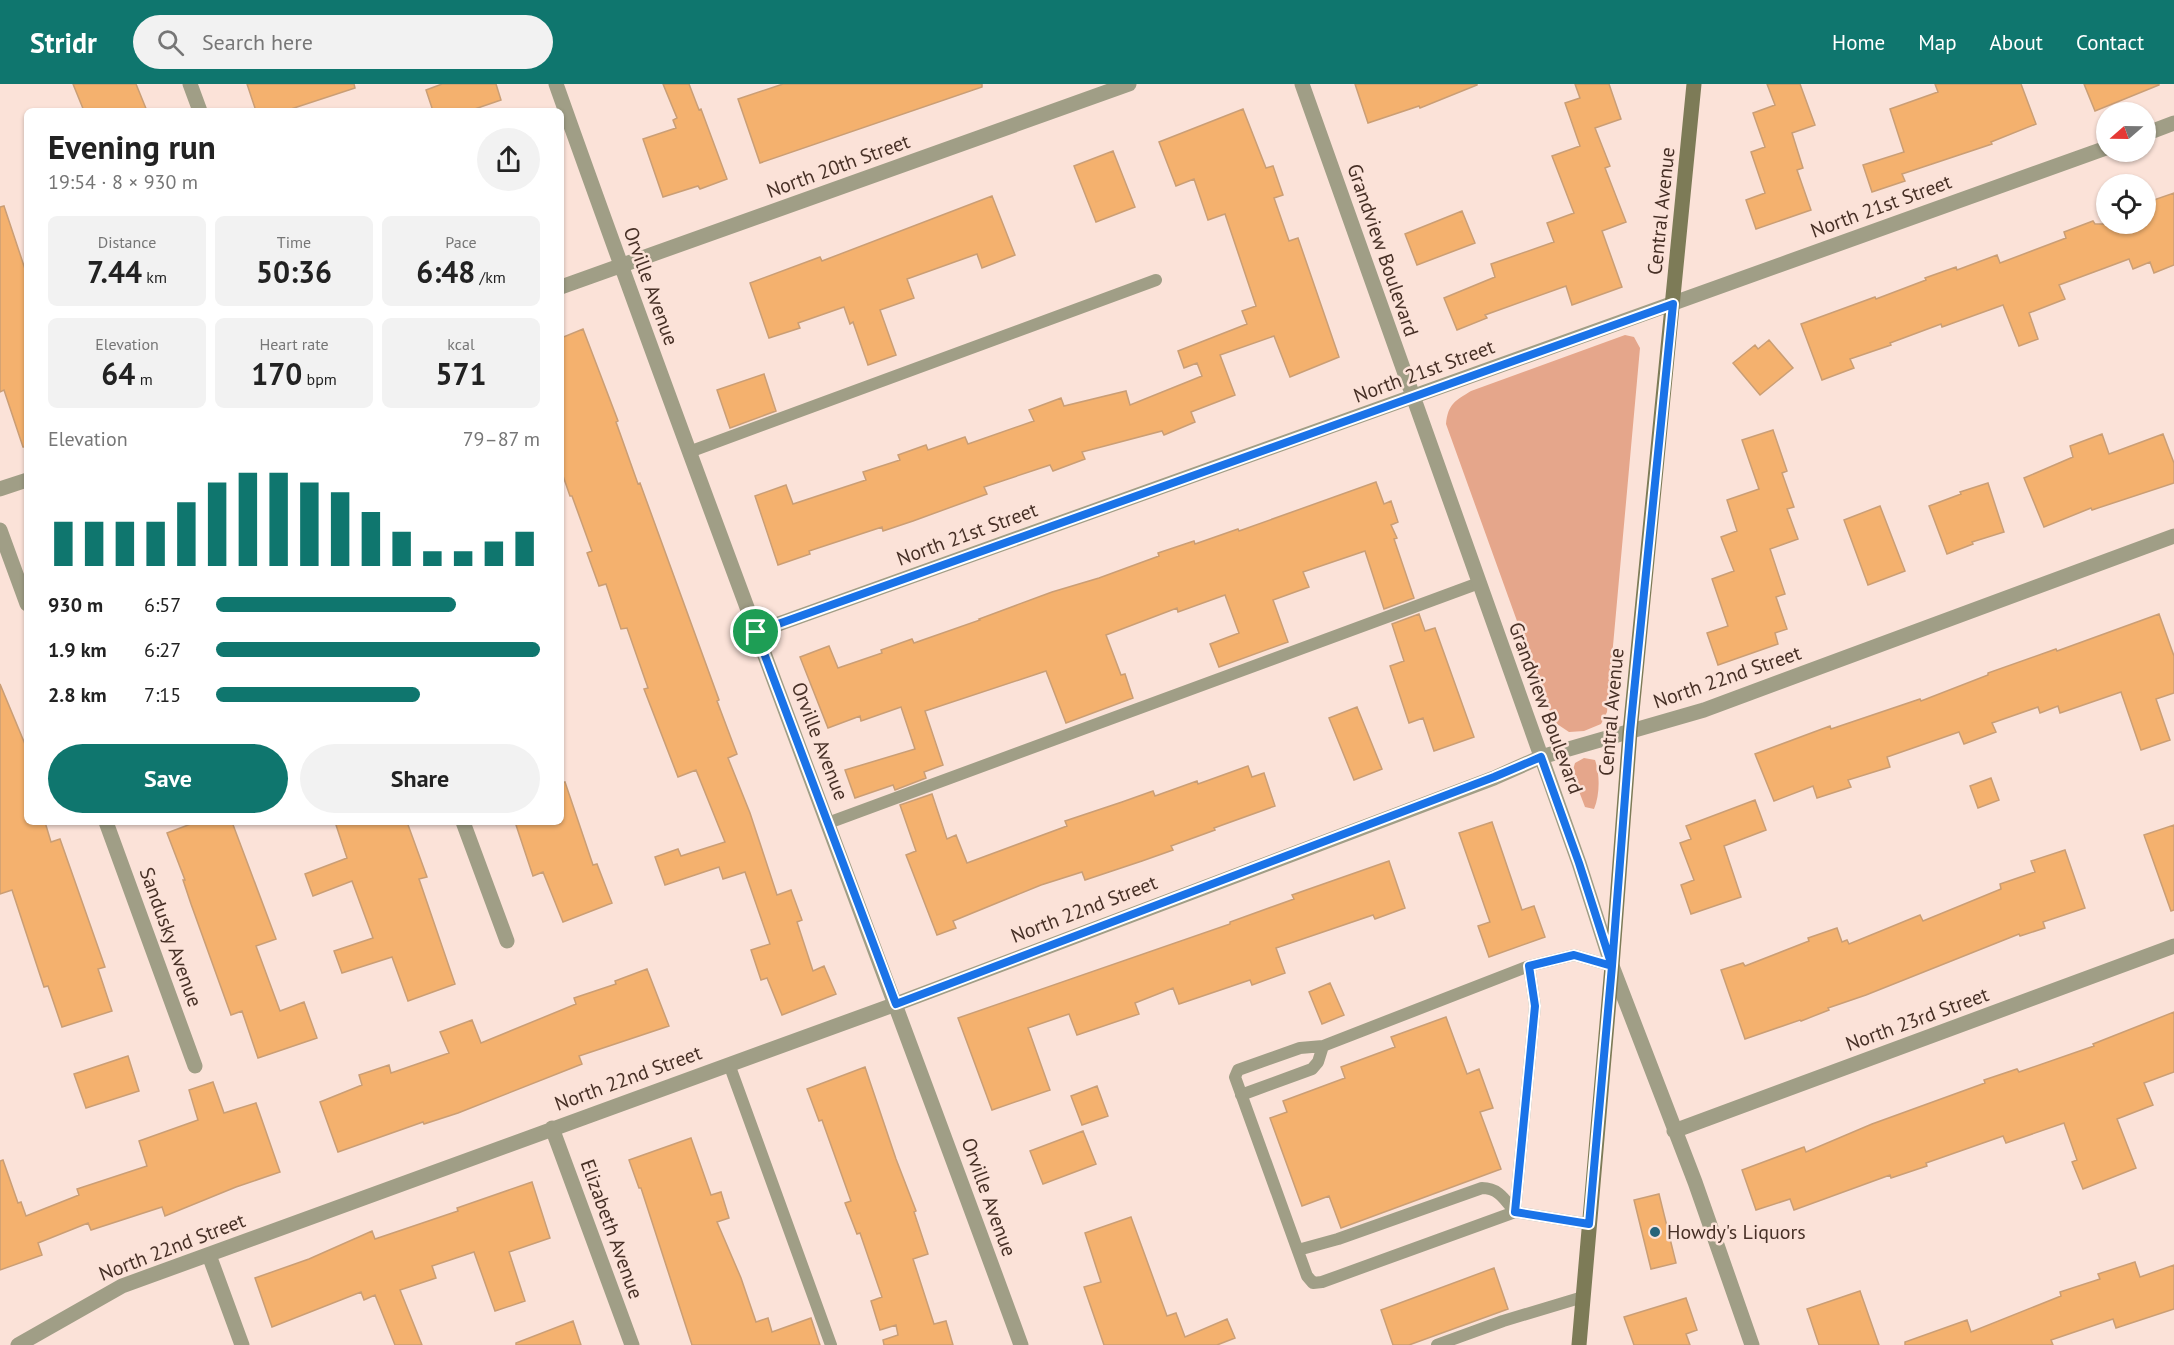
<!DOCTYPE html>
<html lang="en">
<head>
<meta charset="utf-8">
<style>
	:root { --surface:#fff; --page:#f2f2f2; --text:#222; --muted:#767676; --accent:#0f766e }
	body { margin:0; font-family:"PT Sans",sans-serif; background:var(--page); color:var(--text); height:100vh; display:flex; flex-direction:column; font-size:22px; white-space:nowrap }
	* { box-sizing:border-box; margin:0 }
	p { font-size:20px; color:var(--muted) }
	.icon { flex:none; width:33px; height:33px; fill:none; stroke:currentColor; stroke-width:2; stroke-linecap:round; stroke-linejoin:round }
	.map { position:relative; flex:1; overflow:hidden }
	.side { position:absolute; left:24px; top:24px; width:540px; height:717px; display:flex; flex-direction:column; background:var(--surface); border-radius:9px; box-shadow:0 2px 4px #0004 }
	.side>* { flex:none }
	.needle { width:39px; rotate:250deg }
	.buttons { position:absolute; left:2096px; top:18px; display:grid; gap:12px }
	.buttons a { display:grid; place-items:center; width:60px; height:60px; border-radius:50%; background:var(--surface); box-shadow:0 2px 4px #0004; font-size:30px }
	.pin { position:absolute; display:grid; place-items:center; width:51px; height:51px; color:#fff; margin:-26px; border:3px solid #fff; border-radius:50%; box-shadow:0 2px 6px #0007 }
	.round { display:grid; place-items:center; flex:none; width:63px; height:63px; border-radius:32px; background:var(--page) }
	.overview { display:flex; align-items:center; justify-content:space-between; height:102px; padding:0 24px }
	h1 { font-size:33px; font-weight:700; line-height:45px }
	.figures { display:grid; grid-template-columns:repeat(3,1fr); gap:9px; height:102px; padding:6px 24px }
	.figures div { display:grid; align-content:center; border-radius:9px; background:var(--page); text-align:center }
	.figures b { font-size:30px; font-weight:700 }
	.figures small { font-size:16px; font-weight:400 }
	.figures p { font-size:16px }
	.chart { height:168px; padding:12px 24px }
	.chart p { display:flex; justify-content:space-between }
	.chart svg { width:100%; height:108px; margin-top:6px; stroke:var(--accent); stroke-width:6 }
	.primary-button { display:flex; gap:12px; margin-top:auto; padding:12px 24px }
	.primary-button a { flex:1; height:69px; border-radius:36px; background:var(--accent); color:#fff; font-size:24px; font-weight:700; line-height:69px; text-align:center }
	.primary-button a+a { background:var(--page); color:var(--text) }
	ul { padding:0 24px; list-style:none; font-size:20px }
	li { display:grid; grid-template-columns:96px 72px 1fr; align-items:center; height:45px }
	li i { height:15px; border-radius:8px; background:var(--accent) }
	header { display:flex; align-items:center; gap:36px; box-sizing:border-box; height:84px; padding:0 30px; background:var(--accent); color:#fff }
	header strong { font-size:28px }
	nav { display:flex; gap:33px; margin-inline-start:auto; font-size:21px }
	.search { width:420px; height:54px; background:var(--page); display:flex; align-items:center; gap:15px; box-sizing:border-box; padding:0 21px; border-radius:33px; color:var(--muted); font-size:22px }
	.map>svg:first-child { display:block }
	.green { fill:#e5a68b }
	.building { fill:#f4b16e; stroke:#ca9e75; stroke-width:1.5 }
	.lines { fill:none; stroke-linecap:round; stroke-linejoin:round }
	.lane { stroke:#a09e86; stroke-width:12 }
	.street { stroke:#a09e86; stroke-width:15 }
	.secondary { stroke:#7d7b57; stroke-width:15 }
	.route-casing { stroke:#fff; stroke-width:12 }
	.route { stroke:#1a73e8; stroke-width:8 }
	.poi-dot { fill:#26647a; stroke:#fbe2d8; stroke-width:2 }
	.labels { text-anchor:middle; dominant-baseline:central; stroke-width:5; stroke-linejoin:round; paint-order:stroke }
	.street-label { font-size:20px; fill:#473026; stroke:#fbe2d8 }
	.poi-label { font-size:20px; fill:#473026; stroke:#fbe2d8; text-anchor:start }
</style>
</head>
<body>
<header>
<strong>Stridr</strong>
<div class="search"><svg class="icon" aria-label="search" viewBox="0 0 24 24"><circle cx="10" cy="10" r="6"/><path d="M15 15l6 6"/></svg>Search here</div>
<nav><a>Home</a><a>Map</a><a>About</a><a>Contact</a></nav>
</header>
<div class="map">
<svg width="2174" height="1261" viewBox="0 0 2174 1261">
	<rect width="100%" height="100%" fill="#fbe2d8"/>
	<path class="green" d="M 1625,251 L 1634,253 L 1640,264 L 1607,628 L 1601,640 L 1584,647 L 1569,648 L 1557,640 L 1548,623 L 1446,340 C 1448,320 1455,317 1471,307 Z
		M 1584,674 L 1595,676 C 1600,690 1600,711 1594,725 L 1585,723 L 1572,689 L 1575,679 Z"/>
	<path class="building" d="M 73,0 L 136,0 L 147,27 L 84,27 Z
		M 247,0 L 354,0 L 355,4 L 285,27 L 256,27 Z
		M 442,0 L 496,0 L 501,16 L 469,27 L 433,27 L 426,6 Z
		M 663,0 L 689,0 L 699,26 L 701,25 L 727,95 L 700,105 L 698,102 L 663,113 L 643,55 L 676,44 L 673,36 L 677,34 Z
		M 783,0 L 982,0 L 982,3 L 760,79 L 738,15 Z
		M 1355,0 L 1477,0 L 1477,1 L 1420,24 L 1419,22 L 1368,39 Z
		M 1575,0 L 1609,0 L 1621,35 L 1595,44 L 1610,82 L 1605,84 L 1626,138 L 1602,147 L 1622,203 L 1572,221 L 1566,202 L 1485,231 L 1487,234 L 1457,246 L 1444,214 L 1495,193 L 1491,180 L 1554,158 L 1547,139 L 1574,129 L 1552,72 L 1580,62 L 1565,19 L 1580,14 Z
		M 1767,0 L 1800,0 L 1815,41 L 1792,49 L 1803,84 L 1797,86 L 1811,126 L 1756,145 L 1746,116 L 1765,109 L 1751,68 L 1765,63 L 1753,29 L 1775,21 Z
		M 1935,0 L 2021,0 L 2036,40 L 1991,58 L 1992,60 L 1902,90 L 1905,97 L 1872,108 L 1863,81 L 1904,68 L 1890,25 L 1938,8 Z
		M 2084,0 L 2159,0 L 2159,1 L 2095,27 Z
		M 1243,25 L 1266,84 L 1273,82 L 1283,111 L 1274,114 L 1289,157 L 1298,154 L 1339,273 L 1290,293 L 1274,252 L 1220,271 L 1235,311 L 1191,328 L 1195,338 L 1164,351 L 1162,347 L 1082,368 L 1085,375 L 1053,387 L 1050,381 L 984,403 L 987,410 L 913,437 L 883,447 L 882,443 L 809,467 L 810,470 L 778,481 L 755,412 L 786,401 L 793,420 L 866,396 L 863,388 L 900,376 L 898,371 L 926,361 L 928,366 L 965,353 L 968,360 L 1034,337 L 1029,326 L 1061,314 L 1064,322 L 1126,307 L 1130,321 L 1202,292 L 1197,279 L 1184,284 L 1178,267 L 1247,240 L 1242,227 L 1256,222 L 1225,130 L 1208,136 L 1194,95 L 1176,102 L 1159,58 Z
		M 1113,67 L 1135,123 L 1096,138 L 1074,82 Z
		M 2174,109 L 2174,181 L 2154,189 L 2150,178 L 2133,185 L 2129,175 L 2059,201 L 2065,215 L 2029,229 L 2038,255 L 2019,262 L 2003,221 L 1942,243 L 1941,240 L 1890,259 L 1891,261 L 1850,275 L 1854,284 L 1822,296 L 1801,240 L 1875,213 L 1876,215 L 1926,196 L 1925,194 L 1956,183 L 1957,186 L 1997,171 L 2000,179 L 2066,154 L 2064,148 L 2093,137 L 2095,140 L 2145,140 L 2145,119 Z
		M 992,112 L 1015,171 L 982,184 L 977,170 L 907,195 L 914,214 L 880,226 L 896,271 L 868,281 L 853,238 L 850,240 L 844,223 L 798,239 L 800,244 L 769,254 L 750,199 L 820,173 L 822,177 Z
		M 4,122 L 27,191 L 27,363 L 23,363 L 4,306 L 0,308 L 0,123 Z
		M 1462,127 L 1475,159 L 1417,181 L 1405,150 Z
		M 583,245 L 618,337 L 616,338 L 638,400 L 640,399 L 719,616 L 717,617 L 737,670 L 728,674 L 750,729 L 777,811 L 791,806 L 802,836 L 797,838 L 813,887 L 824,882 L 836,910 L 782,931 L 767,894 L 761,896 L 751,866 L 770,860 L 745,788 L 723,795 L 719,783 L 665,801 L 655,773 L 678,765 L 681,772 L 725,758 L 696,686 L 678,693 L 644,605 L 648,604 L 627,544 L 621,545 L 606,500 L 599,502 L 587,469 L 592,467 L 572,412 L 570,412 L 561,386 L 561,254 Z
		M 1769,256 L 1793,284 L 1760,311 L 1733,279 L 1755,261 L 1758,265 Z
		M 764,290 L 776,327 L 730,344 L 717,306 Z
		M 1773,346 L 1787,387 L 1782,389 L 1794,423 L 1787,425 L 1798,455 L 1770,465 L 1785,510 L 1776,513 L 1787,545 L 1775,549 L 1778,560 L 1718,581 L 1707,549 L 1728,542 L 1712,495 L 1734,487 L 1721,453 L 1737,447 L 1727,416 L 1759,405 L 1742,356 Z
		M 2102,350 L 2109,370 L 2163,350 L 2174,379 L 2174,399 L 2092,426 L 2091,424 L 2044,443 L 2024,394 L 2073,373 L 2070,362 Z
		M 1376,398 L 1384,420 L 1391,417 L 1398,438 L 1391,441 L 1397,454 L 1394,455 L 1414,514 L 1384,525 L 1365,467 L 1303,488 L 1309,503 L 1273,516 L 1288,558 L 1219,583 L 1210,560 L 1239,549 L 1225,511 L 1178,528 L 1177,524 L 1106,551 L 1121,591 L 1125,590 L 1133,614 L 1066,639 L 1046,587 L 925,627 L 943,681 L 924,688 L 926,694 L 895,706 L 893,701 L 855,714 L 845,686 L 915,665 L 901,623 L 861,637 L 860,632 L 828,644 L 800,573 L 829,562 L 838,584 L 882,569 L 881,566 L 912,555 L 914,559 L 980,536 L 979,535 L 1052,508 L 1099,494 L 1159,472 L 1158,469 L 1194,457 L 1195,460 L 1238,445 L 1239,447 Z
		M 1988,399 L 2004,448 L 1972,458 L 1973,460 L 1947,470 L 1929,422 L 1961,410 L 1960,408 Z
		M 1880,422 L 1905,487 L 1868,501 L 1844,436 Z
		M 1419,530 L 1425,547 L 1435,544 L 1474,653 L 1434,667 L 1423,634 L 1409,639 L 1390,582 L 1404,577 L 1392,540 Z
		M 2159,530 L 2174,572 L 2174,609 L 2156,615 L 2170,656 L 2141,666 L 2121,608 L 2060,629 L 2058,622 L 2040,629 L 2038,623 L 1992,639 L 1996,648 L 1964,660 L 1959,648 L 1887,673 L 1890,683 L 1848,696 L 1851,703 L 1817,714 L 1813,702 L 1774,717 L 1755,670 L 1830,642 L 1831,645 L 1920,615 L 1921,617 L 1988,591 L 1988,589 L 2056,565 L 2057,567 Z
		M 0,600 L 27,665 L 27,738 L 45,738 L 51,758 L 60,755 L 105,883 L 98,885 L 112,927 L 62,943 L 48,902 L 44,903 L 12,806 L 0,810 Z
		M 1357,623 L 1382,685 L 1354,696 L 1329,634 Z
		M 1248,682 L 1252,693 L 1264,689 L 1275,722 L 1214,744 L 1215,746 L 1171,762 L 1173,766 L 1142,777 L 1085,796 L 1082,788 L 1041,801 L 953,837 L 956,844 L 937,851 L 906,771 L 916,767 L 900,721 L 932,710 L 947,755 L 956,751 L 967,779 L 1067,742 L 1065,737 L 1122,718 L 1153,707 L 1155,712 L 1197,697 L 1198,700 Z
		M 1991,694 L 1999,716 L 1978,724 L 1970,702 Z
		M 565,698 L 593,781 L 597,780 L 612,819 L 563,838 L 543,788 L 533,792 L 515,738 L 561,738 L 561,699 Z
		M 1755,716 L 1766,746 L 1724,762 L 1741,813 L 1691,830 L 1681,801 L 1694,796 L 1680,759 L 1691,755 L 1686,742 Z
		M 196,738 L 232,738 L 276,855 L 256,862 L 280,927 L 304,918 L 317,954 L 258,974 L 242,927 L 231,931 L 191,820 L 183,796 L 185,796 L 167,749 Z
		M 335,738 L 407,738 L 427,793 L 419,795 L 455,900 L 408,917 L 392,873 L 342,889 L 334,867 L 373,854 L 352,797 L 313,812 L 305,790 L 347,774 Z
		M 1492,738 L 1522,826 L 1534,822 L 1545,853 L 1489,873 L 1478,842 L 1490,838 L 1459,749 Z
		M 2174,741 L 2174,826 L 2171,827 L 2144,751 Z
		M 2065,766 L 2085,824 L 2043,838 L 2045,844 L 2020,852 L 2019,850 L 1866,911 L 1828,924 L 1829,926 L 1801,937 L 1800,936 L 1745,955 L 1721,886 L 1743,879 L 1745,882 L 1809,857 L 1808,854 L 1837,844 L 1842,858 L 1847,856 L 1849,860 L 1920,831 L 1923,837 L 2001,805 L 2000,800 L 2035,788 L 2031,777 Z
		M 1389,777 L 1405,824 L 1375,835 L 1373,831 L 1276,864 L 1285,889 L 1252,901 L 1250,896 L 1179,920 L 1173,904 L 1135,919 L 1139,930 L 1077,951 L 1069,930 L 1028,944 L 1050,1006 L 992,1026 L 958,934 L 1230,840 L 1230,838 L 1294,815 L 1292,811 Z
		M 647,885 L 669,942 L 579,972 L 582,980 L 458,1029 L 424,1040 L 423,1038 L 338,1068 L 320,1018 L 362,1001 L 359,991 L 389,981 L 391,989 L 449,969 L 440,948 L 472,936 L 481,959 L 576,920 L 574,914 L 616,900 L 615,897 Z
		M 1330,899 L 1344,931 L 1322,940 L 1309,908 Z
		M 2174,928 L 2174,988 L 2144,999 L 2153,1021 L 2117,1035 L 2136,1084 L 2083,1105 L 2072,1078 L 2077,1076 L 2064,1039 L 2006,1059 L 2003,1052 L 1926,1079 L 1927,1082 L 1891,1094 L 1890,1091 L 1794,1126 L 1790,1115 L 1756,1126 L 1742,1086 L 1804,1063 L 1806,1068 L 1872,1040 L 1985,999 L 1984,996 L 2017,985 L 2019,988 L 2094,962 L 2093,960 Z
		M 1446,933 L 1467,990 L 1479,985 L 1493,1024 L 1480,1028 L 1501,1085 L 1341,1144 L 1329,1112 L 1302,1122 L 1270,1034 L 1287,1028 L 1283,1017 L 1345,994 L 1341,983 L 1395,963 L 1391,953 Z
		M 128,972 L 139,1007 L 86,1024 L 74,990 Z
		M 865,983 L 896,1075 L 916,1127 L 914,1128 L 928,1170 L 913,1175 L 934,1240 L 946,1237 L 953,1261 L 884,1261 L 883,1256 L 898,1251 L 896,1241 L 880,1246 L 871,1217 L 882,1213 L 860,1149 L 857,1150 L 845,1119 L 851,1117 L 822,1036 L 819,1037 L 807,1005 Z
		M 213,998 L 224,1029 L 256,1019 L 280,1088 L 236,1103 L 165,1132 L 162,1123 L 91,1146 L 88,1139 L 38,1159 L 42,1171 L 0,1186 L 0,1077 L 3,1076 L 18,1119 L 21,1118 L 26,1132 L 79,1111 L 77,1105 L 147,1082 L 139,1057 L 198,1036 L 189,1006 Z
		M 1097,1002 L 1108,1032 L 1082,1041 L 1071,1012 Z
		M 1083,1047 L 1096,1080 L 1043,1100 L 1030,1067 Z
		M 691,1054 L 711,1111 L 721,1108 L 729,1134 L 717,1138 L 741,1194 L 756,1238 L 768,1234 L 772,1248 L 811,1234 L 820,1261 L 692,1261 L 641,1104 L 639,1104 L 629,1076 Z
		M 532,1098 L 550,1154 L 509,1168 L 525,1217 L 495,1227 L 474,1168 L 432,1182 L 436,1194 L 400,1206 L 422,1261 L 395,1261 L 375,1211 L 364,1216 L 361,1208 L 272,1243 L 255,1194 L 309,1175 L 372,1147 L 375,1155 L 458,1127 L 457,1124 Z
		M 1659,1110 L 1676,1179 L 1651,1185 L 1634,1116 Z
		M 1131,1133 L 1167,1232 L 1176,1229 L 1185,1253 L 1227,1235 L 1235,1254 L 1217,1261 L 1104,1261 L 1084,1203 L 1101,1198 L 1085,1149 Z
		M 2135,1178 L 2140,1193 L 2174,1181 L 2174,1225 L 2116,1244 L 2113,1235 L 2051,1256 L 2053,1261 L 1905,1261 L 1905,1258 L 1967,1236 L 1971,1248 L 2061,1212 L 2060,1208 L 2100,1195 L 2098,1190 Z
		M 1494,1184 L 1508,1225 L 1409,1261 L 1393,1261 L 1381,1226 Z
		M 1860,1207 L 1879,1261 L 1819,1261 L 1807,1225 Z
		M 1686,1214 L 1697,1246 L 1686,1250 L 1690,1261 L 1634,1261 L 1624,1233 Z
		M 573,1237 L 581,1261 L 516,1261 L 516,1259 Z"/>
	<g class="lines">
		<path class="lane" d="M 689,368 L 1156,196
			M 828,739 L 1479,499
			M 729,980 L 831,1261
			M 1241,1011 L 1312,985 L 1318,978 L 1323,962
			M 1589,1140 L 1515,1128 L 1535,922 L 1529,882 L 1574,871 L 1612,882
			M 1298,1166 L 1338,1155 L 1482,1104 C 1499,1104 1505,1116 1515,1128 L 1322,1198 L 1313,1199 L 1307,1192 L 1235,993 L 1238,986 L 1300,964 L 1323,962 L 1529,882
			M 1437,1261 L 1503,1237 L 1583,1213"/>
		<path class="street" d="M 190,0 L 200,27
			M 556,0 C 706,422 867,840 1021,1261
			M 1302,0 L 1579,779 L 1612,882 L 1695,1098 L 1752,1261
			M 2145,50 L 2174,39
			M 561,203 L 1129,0
			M 0,405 L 27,396
			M 0,446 L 27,520
			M 756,548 L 2106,64
			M 106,738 L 195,982
			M 463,738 L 507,857
			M 552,1044 L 632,1261
			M 1674,1047 L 2174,862
			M 209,1171 L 242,1261
			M 18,1261 L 122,1202 L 896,920 L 1494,694 L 1541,673 L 1704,626 L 2174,452"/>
		<path class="secondary" d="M 1579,1261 L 1612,882 L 1630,648 L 1694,0"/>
	</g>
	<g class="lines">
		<defs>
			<path id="route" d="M 756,548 L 896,920 L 1494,693 L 1541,673 L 1579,779 L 1612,882 L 1589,1140 L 1515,1128 L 1535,922 L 1529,882 L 1574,871 L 1612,882 L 1630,648 L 1673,220 L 756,548"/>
		</defs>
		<use href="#route" class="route-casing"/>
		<use href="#route" class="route"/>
	</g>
	<circle class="poi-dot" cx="1655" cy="1148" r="6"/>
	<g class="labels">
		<g class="street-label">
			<text transform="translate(838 82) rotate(-20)">North 20th Street</text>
			<text transform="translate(1881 122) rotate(-20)">North 21st Street</text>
			<text transform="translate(1661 127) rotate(-84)">Central Avenue</text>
			<text transform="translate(1383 166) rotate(71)">Grandview Boulevard</text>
			<text transform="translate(651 202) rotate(70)">Orville Avenue</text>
			<text transform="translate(1424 287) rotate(-20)">North 21st Street</text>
			<text transform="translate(967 450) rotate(-20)">North 21st Street</text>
			<text transform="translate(1727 593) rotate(-19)">North 22nd Street</text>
			<text transform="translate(1546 624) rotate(70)">Grandview Boulevard</text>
			<text transform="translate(1611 628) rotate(-85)">Central Avenue</text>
			<text transform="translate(820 657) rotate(69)">Orville Avenue</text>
			<text transform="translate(1084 825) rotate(-21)">North 22nd Street</text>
			<text transform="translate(171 853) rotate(70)">Sandusky Avenue</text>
			<text transform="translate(1917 935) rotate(-20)">North 23rd Street</text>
			<text transform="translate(628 994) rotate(-20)">North 22nd Street</text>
			<text transform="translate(989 1113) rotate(70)">Orville Avenue</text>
			<text transform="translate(612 1145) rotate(70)">Elizabeth Avenue</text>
			<text transform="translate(172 1163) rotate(-21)">North 22nd Street</text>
		</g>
		<g class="poi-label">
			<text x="1667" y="1148">Howdy's Liquors</text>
		</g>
	</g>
</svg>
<div class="buttons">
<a><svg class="needle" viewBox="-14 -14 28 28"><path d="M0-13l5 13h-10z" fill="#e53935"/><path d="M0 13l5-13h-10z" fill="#767676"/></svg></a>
<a><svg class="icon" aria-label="locate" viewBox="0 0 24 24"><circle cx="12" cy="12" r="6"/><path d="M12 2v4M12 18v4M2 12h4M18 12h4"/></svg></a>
</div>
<div class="pin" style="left:756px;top:548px;background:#1e9e55"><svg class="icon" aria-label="arrive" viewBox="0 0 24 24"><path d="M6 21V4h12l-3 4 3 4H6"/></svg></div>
<section class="side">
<div class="overview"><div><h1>Evening run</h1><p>19:54 · 8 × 930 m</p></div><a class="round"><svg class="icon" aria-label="share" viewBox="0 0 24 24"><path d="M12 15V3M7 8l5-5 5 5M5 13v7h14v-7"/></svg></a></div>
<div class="figures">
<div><p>Distance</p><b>7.44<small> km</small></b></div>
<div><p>Time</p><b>50:36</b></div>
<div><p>Pace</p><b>6:48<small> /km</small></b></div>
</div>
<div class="figures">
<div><p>Elevation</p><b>64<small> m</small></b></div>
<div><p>Heart rate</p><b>170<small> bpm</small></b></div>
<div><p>kcal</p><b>571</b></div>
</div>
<div class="chart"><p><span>Elevation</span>79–87 m</p>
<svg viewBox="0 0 160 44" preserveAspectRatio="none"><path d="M5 44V26M15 44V26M25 44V26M35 44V26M45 44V18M55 44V10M65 44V6M75 44V6M85 44V10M95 44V14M105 44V22M115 44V30M125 44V38M135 44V38M145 44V34M155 44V30"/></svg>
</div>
<ul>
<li><b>930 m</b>6:57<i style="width:74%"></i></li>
<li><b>1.9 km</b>6:27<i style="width:100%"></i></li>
<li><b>2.8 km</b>7:15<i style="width:63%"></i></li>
</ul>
<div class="primary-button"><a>Save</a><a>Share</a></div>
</section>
</div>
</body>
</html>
